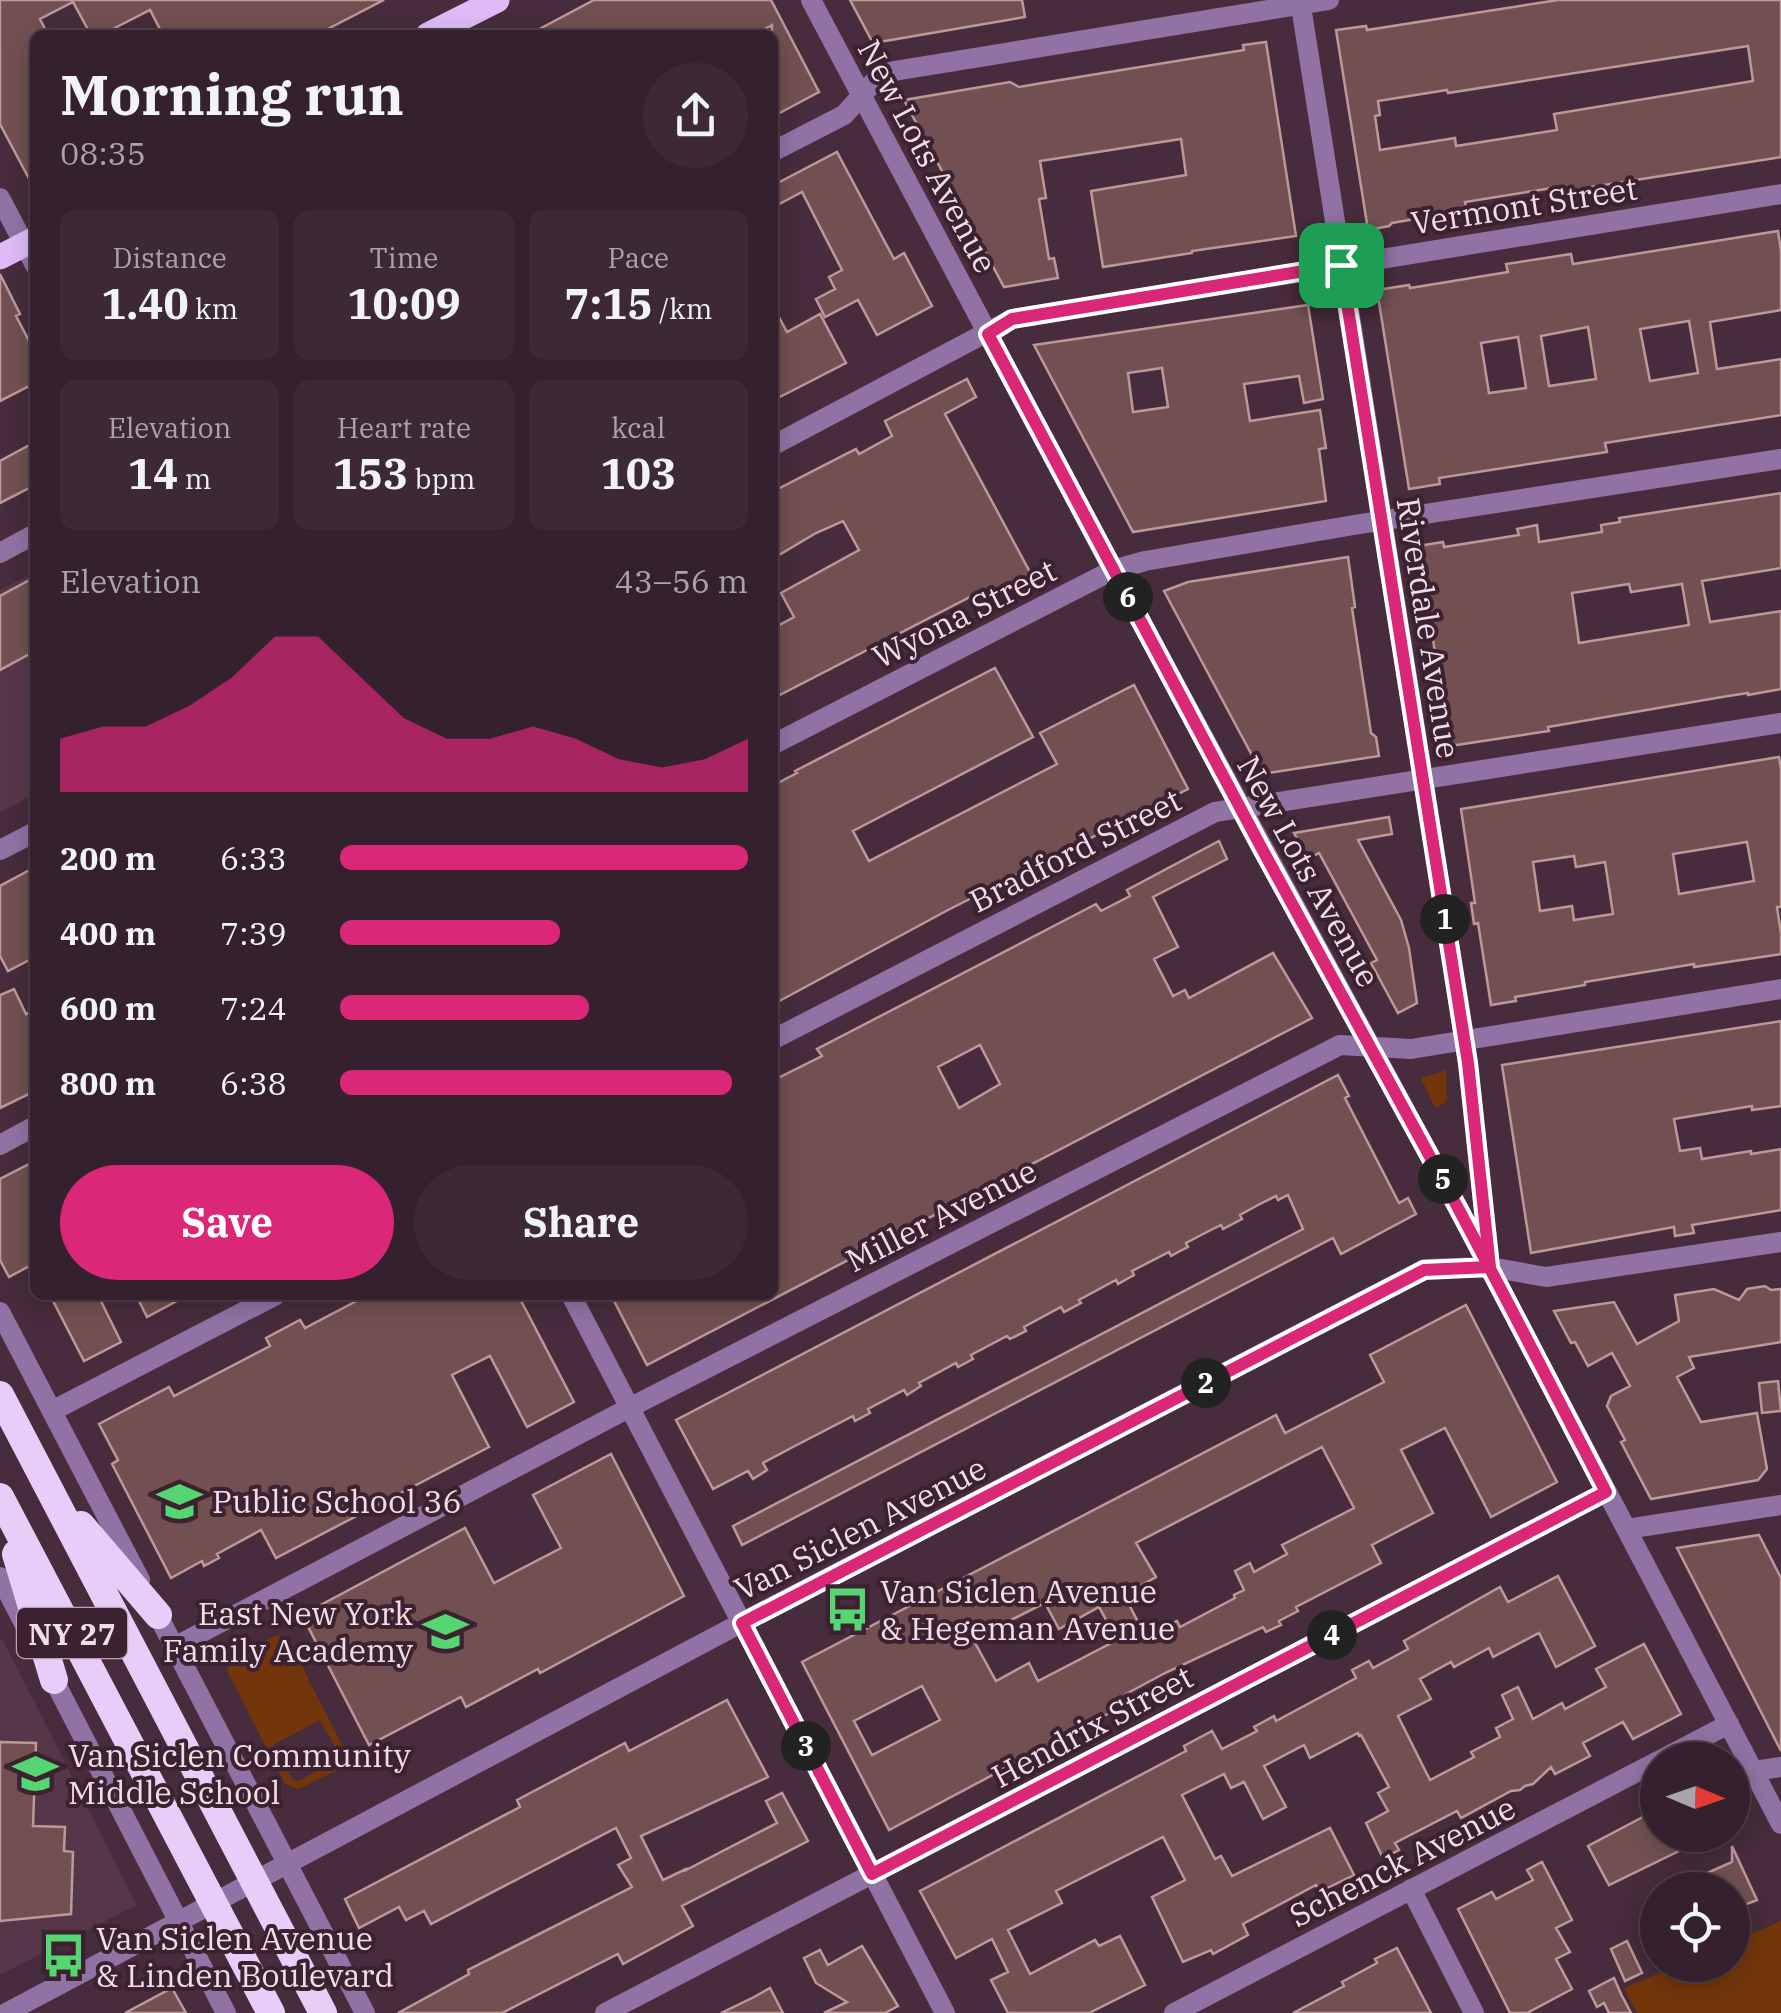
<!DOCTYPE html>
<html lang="en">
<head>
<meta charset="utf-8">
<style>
	:root { --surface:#34212d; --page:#3c2935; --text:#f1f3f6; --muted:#a9a3aa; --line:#4e3e49; --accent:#db2777 }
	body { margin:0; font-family:"IBM Plex Serif",serif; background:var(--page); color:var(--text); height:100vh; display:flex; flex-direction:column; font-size:38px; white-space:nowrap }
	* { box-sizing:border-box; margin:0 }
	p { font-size:32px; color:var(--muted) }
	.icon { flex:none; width:55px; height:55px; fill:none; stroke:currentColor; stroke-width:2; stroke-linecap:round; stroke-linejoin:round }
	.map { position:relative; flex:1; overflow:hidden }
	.details { position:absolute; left:30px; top:30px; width:748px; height:1270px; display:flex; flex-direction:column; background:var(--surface); border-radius:15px; box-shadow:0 5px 25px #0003,0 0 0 2px var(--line) }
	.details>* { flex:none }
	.needle { width:65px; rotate:92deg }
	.fabs { position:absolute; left:1640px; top:1742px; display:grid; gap:20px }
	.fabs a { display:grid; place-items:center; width:110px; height:110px; border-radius:50%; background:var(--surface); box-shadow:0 5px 25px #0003,0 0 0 2px var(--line); font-size:50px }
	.pin { position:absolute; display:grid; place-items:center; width:85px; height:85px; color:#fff; margin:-42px; border-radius:20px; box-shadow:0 5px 15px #0006 }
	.km { position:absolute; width:50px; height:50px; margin:-25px; border-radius:50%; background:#222; color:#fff; font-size:28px; line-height:50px; text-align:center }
	.round { display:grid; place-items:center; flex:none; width:105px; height:105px; border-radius:52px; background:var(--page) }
	.head { display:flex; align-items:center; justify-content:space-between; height:170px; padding:0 30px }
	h1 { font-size:55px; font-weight:800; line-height:75px }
	.figures { display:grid; grid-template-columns:repeat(3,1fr); gap:15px; height:170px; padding:10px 30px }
	.figures div { display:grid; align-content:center; border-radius:15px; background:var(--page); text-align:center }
	.figures b { font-size:42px; font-weight:800 }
	.figures small { font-size:28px; font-weight:400 }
	.figures p { font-size:28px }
	.chart { height:280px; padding:20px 30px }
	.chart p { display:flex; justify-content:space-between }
	.chart svg { width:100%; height:180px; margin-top:10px; fill:var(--accent); opacity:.7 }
	.button { display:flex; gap:20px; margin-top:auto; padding:20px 30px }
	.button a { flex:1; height:115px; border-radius:60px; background:var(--accent); color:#fff; font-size:40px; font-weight:800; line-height:115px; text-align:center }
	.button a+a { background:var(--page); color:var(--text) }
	ul { padding:0 30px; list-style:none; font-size:32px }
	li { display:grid; grid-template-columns:160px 120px 1fr; align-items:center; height:75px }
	li i { height:25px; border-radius:12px; background:var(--accent) }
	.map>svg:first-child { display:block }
	.built { fill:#56374a }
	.green { fill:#73360b; fill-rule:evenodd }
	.building { fill:#725051; stroke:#be9899; stroke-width:2.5; fill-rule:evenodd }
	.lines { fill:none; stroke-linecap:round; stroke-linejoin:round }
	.minor { stroke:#9073a4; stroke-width:20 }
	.tertiary { stroke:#9073a4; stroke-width:20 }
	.primary { stroke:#debbf6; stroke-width:25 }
	.trunk { stroke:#e7cef8; stroke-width:28 }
	.route-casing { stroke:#fff; stroke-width:20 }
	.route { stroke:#db2777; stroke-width:12 }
	.labels { text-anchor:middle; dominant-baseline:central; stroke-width:8; stroke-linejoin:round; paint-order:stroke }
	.shield { fill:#3c2231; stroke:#b9a5b0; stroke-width:2.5 }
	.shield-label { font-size:30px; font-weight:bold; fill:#efdde7 }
	.street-label { font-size:32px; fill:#efdde7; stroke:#3c2231 }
	.poi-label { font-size:32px; fill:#efdde7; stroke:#3c2231; text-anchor:start }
</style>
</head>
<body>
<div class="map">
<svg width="1781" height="2013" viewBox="0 0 1781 2013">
	<rect width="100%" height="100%" fill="#462c3c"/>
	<path class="built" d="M 35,572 L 35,794 L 0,812 L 0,590 Z
		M 3,1640 L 137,1905 L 0,1975 L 0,1641 Z"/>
	<path class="green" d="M 1446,1070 L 1447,1100 L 1445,1103 L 1435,1108 L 1421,1078 Z
		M 277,1635 L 289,1641 L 346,1753 L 342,1768 L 299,1789 L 285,1784 L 227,1671 L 232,1658 ZM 320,1720 L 339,1754 L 337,1760 L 299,1781 L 293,1780 L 273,1745 Z
		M 1781,1921 L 1781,2013 L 1637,2013 L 1624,1988 L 1678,1965 L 1732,1965 L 1733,1942 Z"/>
	<path class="building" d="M 0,0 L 384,0 L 316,35 L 163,35 L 150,10 L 101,35 L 91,35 L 73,2 L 40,19 L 48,35 L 35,35 L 35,190 L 0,124 Z
		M 594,0 L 771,0 L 819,92 L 772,117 L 772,25 L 754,35 L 528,35 Z
		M 850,0 L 1022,0 L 1025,17 L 873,43 Z
		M 1558,0 L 1781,0 L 1781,157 L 1566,191 L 1565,186 L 1465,202 L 1467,210 L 1392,223 L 1389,226 L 1368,230 L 1336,30 L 1366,26 L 1367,30 ZM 1748,46 L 1753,81 L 1554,114 L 1557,130 L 1456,146 L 1455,138 L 1380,150 L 1375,116 L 1380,115 L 1378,101 L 1447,90 L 1448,93 Z
		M 1266,42 L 1296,236 L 1192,251 L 1192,253 L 1103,267 L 1091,191 L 1186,175 L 1181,139 L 1040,161 L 1046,198 L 1039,199 L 1049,259 L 1054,258 L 1058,278 L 1004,287 L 904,100 L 1010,82 L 1019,87 L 1042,83 L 1244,50 L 1243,45 Z
		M 837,152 L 894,259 L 904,253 L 932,306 L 877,335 L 858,300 L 825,317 L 816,299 L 835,289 L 829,277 L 842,270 L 802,192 L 772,208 L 772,186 Z
		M 1778,231 L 1781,251 L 1781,310 L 1710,322 L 1717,369 L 1781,359 L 1781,415 L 1605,443 L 1607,452 L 1439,478 L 1440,484 L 1409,489 L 1377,290 L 1409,285 L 1410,288 L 1508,272 L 1506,264 L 1571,254 L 1573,264 ZM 1689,321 L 1698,373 L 1650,381 L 1640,329 ZM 1588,327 L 1596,379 L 1549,386 L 1541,336 ZM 1518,337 L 1526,388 L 1489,393 L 1481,343 Z
		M 0,274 L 20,314 L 16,316 L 35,352 L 35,383 L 0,401 Z
		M 772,304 L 787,332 L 820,314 L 846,363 L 772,401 Z
		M 1308,305 L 1323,399 L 1304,403 L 1299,376 L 1244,384 L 1250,421 L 1320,410 L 1326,448 L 1319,449 L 1326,501 L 1133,532 L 1034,345 ZM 1162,368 L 1168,407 L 1133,412 L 1128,373 Z
		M 967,379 L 976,397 L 945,414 L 1031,574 L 980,602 L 976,594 L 772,699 L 772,629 L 794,617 L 781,593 L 859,550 L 843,521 L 816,533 L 779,555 L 772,542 L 772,492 L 856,449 L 859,454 L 892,436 L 885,421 Z
		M 35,442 L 35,485 L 0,503 L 0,461 Z
		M 1781,493 L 1781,568 L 1702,581 L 1710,622 L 1781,611 L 1781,689 L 1748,695 L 1748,693 L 1722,697 L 1548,727 L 1549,731 L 1450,746 L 1418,546 L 1443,542 L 1444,547 L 1519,535 L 1517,529 L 1537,525 L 1539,542 L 1602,532 L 1601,525 L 1620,522 L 1619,518 ZM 1629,584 L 1631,592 L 1682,584 L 1689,625 L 1579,643 L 1572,593 Z
		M 1348,557 L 1355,607 L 1352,608 L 1371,733 L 1376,737 L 1379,756 L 1262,774 L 1164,591 L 1188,582 Z
		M 35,577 L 35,651 L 0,670 L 0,596 Z
		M 995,668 L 1033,737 L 853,831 L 869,861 L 1057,764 L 1040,733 L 1134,685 L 1188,789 L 948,910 L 772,1005 L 772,786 L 797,773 L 795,771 Z
		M 1779,757 L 1781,769 L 1781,907 L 1777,907 L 1781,933 L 1781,954 L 1694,967 L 1694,964 L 1585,982 L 1585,985 L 1515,997 L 1516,1001 L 1491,1005 L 1478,923 L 1474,924 L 1471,903 L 1475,903 L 1461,809 ZM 1747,842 L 1754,881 L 1679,894 L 1673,854 ZM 1574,856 L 1576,867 L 1605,862 L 1613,914 L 1574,920 L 1572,906 L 1540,911 L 1533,862 Z
		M 1389,817 L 1392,834 L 1358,840 L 1401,920 L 1409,948 L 1417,1003 L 1398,1013 L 1371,963 L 1377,960 L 1319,853 L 1308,859 L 1294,833 Z
		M 1219,841 L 1227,859 L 1153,897 L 1178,947 L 1154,959 L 1173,996 L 1185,990 L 1189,998 L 1273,953 L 1312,1018 L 647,1365 L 611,1295 L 772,1295 L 772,1081 L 822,1056 L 817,1049 L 1096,904 L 1101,911 L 1130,896 L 1127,890 ZM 980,1045 L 1000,1084 L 959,1108 L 938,1067 Z
		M 35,867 L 35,957 L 8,971 L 0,956 L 0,886 Z
		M 14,989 L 26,1014 L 35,1010 L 35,1091 L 0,1108 L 0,995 Z
		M 1781,1021 L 1781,1106 L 1752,1110 L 1752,1106 L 1674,1119 L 1680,1151 L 1700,1148 L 1702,1159 L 1751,1151 L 1751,1154 L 1781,1149 L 1781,1210 L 1692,1225 L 1694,1233 L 1675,1236 L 1674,1227 L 1531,1253 L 1502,1065 Z
		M 1338,1075 L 1349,1096 L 1345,1098 L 1399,1203 L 1408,1198 L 1416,1214 L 1341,1254 L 1333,1238 L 742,1545 L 733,1526 L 1303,1229 L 1288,1195 L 1278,1200 L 1276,1196 L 1258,1205 L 1240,1215 L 1242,1219 L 1223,1229 L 1221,1225 L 1205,1233 L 1186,1243 L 1188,1247 L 1180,1251 L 1171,1256 L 1169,1252 L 1132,1271 L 1134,1275 L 1118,1284 L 1116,1280 L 1079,1300 L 1081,1303 L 1064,1312 L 1061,1307 L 1024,1327 L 1026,1331 L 1010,1339 L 1007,1336 L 971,1355 L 973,1359 L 958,1367 L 956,1363 L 919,1383 L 921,1386 L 907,1395 L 904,1390 L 868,1409 L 870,1413 L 855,1421 L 853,1416 L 793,1447 L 763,1463 L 767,1470 L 753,1479 L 748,1471 L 713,1489 L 676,1420 Z
		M 35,1161 L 35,1263 L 9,1277 L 0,1260 L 0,1179 Z
		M 1765,1286 L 1771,1290 L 1781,1289 L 1781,1342 L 1689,1357 L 1694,1368 L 1677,1377 L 1701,1422 L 1757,1413 L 1767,1469 L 1758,1480 L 1651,1499 L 1621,1442 L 1625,1440 L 1607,1406 L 1611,1396 L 1630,1386 L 1612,1353 L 1588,1366 L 1575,1342 L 1571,1343 L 1554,1311 L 1614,1302 L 1637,1344 L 1679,1321 L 1675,1295 L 1714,1289 L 1739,1300 L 1747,1289 Z
		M 50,1295 L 98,1295 L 121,1342 L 84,1361 Z
		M 136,1295 L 188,1295 L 147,1317 Z
		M 368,1295 L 518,1295 L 574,1402 L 527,1427 L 490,1356 L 452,1375 L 489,1447 L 276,1558 L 261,1530 L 217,1554 L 219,1558 L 204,1566 L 202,1561 L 171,1578 L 112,1464 L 118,1460 L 99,1424 L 169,1387 L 174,1396 L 270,1346 L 266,1338 L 300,1320 L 305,1328 Z
		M 1466,1305 L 1557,1482 L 1491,1517 L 1445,1428 L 1401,1450 L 1433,1513 L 1372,1545 L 1381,1563 L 1296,1607 L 1298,1611 L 1279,1621 L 1281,1625 L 1266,1632 L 1263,1627 L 1165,1673 L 1126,1694 L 1130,1702 L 889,1830 L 802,1662 L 1276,1415 L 1285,1433 L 1384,1382 L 1370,1355 ZM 1322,1447 L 1354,1508 L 1282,1545 L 1287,1554 L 1254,1572 L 1250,1563 L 1235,1571 L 1244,1590 L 1234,1595 L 1235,1598 L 1180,1627 L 1177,1621 L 1146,1637 L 1124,1595 L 1156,1577 L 1136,1543 ZM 1045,1603 L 1059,1629 L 1099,1607 L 1117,1640 L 1038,1681 L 1029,1663 L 996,1681 L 973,1639 ZM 922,1686 L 940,1720 L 872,1755 L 854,1721 Z
		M 1778,1381 L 1781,1411 L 1762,1413 L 1759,1383 Z
		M 611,1454 L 684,1596 L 540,1673 L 538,1669 L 466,1707 L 461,1697 L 369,1745 L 302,1615 L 465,1528 L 494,1583 L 561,1548 L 533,1495 Z
		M 1759,1535 L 1781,1578 L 1781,1751 L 1677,1548 Z
		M 1558,1576 L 1595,1646 L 1556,1667 L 1539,1633 L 1493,1657 L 1489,1648 L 1454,1667 L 1451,1662 L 1420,1679 L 1431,1699 L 1398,1716 L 1430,1780 L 1474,1757 L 1471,1752 L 1500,1737 L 1496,1728 L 1513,1719 L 1502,1695 L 1518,1687 L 1533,1719 L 1562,1703 L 1565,1709 L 1606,1687 L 1596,1669 L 1644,1644 L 1681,1714 L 1633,1739 L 1623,1722 L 1583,1743 L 1590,1756 L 1555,1774 L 1551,1767 L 1533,1784 L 1525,1786 L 1520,1790 L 1511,1791 L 1461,1818 L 1457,1811 L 1395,1843 L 1399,1850 L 1383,1858 L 1366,1823 L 1388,1811 L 1378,1793 L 1389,1787 L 1361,1735 L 1359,1736 L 1358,1733 L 1310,1758 L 1304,1745 L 1264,1766 L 1286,1807 L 1263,1819 L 1244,1782 L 1231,1788 L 1224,1774 L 1182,1795 L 1215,1859 L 1221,1856 L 1232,1876 L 1330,1828 L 1354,1875 L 1319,1892 L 1316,1885 L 1243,1924 L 1248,1935 L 1213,1954 L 1211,1950 L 1183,1962 L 1152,1897 L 1185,1880 L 1163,1837 L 1056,1891 L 1062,1903 L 1008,1930 L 1030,1974 L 1095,1940 L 1099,1946 L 1120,1936 L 1145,1985 L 1089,2013 L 1008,2013 L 991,1980 L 1008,1972 L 992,1939 L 956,1958 L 920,1891 L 1186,1751 L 1184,1746 L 1212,1731 L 1222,1749 L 1257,1731 L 1254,1727 L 1274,1716 L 1276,1721 L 1356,1678 L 1352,1670 L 1369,1661 L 1373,1668 L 1408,1649 L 1404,1641 L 1500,1587 L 1508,1602 Z
		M 727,1700 L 768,1777 L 641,1836 L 663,1880 L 686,1869 L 686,1870 L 777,1823 L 766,1801 L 782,1793 L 808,1841 L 682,1906 L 693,1926 L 623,1964 L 618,1954 L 502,2013 L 398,2013 L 469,1974 L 468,1970 L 632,1887 L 618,1865 L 631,1858 L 616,1828 L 431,1924 L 424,1911 L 406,1920 L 399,1907 L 359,1928 L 345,1899 L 520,1807 L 517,1800 L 625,1743 L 629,1751 Z
		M 0,1742 L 36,1743 L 33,1826 L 65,1827 L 64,1851 L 73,1852 L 71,1914 L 0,1921 Z
		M 1658,1809 L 1658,1835 L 1712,1835 L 1609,1885 L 1588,1846 Z
		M 1732,1846 L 1757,1900 L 1732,1910 L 1732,1890 L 1669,1890 L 1732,1862 Z
		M 1542,1862 L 1572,1920 L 1556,1928 L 1570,1952 L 1556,1959 L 1572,1989 L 1527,2013 L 1510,2013 L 1458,1909 L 1492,1892 L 1496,1899 L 1533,1880 L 1527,1870 Z
		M 1627,1941 L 1642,1973 L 1625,1981 L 1611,1949 Z
		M 862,1946 L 898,2006 L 885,2013 L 824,2013 L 847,2002 L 816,1983 L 804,1958 L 820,1950 L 828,1965 Z
		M 1397,1948 L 1431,2013 L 1293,2013 L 1344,1986 L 1342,1982 L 1377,1963 L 1375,1959 Z
		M 1614,1978 L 1621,1994 L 1631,2013 L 1609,2013 L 1604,2003 L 1597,2007 L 1589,1991 Z
		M 172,1988 L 186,2013 L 125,2013 Z
		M 770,1988 L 783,2013 L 721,2013 L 754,1997 Z"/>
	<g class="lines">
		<path class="minor" d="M 1300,0 L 1468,1063 L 1490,1267 L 1546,1277 L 1781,1242
			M 772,152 L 844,115 L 882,73 L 1329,0
			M 0,198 L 35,265
			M 772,446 L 1012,319 L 1781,194
			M 0,553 L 35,534
			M 772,745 L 1113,570 L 1145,561 L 1354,525 L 1781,459
			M 0,850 L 35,832
			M 772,1040 L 1215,812 L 1781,723
			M 0,1145 L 35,1126
			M 571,1295 L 945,2013
			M 52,1411 L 276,1295
			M 1627,1529 L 1781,1505
			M 174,1647 L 629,1408 L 1340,1045 L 1411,1049 L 1781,989
			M 1660,1760 L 1729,1724
			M 1754,1771 L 1781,1767
			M 1411,1889 L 1474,2013
			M 605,2013 L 1606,1492
			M 1174,2013 L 1658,1761"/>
		<path class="tertiary" d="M 811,0 L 1113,570 L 1458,1208 L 1781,1824
			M 0,1312 L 140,1580
			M 0,1577 L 31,1637
			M 153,1606 L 365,2013
			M 47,1667 L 226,2013
			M 6,2013 L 741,1623 L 1425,1269 L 1490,1267"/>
		<path class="primary" d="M 428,35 L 497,0
			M 0,257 L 35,239"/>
		<path class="trunk" d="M 0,1395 L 323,2013
			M 0,1497 L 271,2013
			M 81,1525 L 158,1615
			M 16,1554 L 54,1680"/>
	</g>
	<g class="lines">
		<defs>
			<path id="route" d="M 1341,265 L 1468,1063 L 1490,1267 L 1424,1270 L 742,1623 L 872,1874 L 1606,1492 C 1557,1397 1508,1302 1458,1208 L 1261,847 L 988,334 L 1012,319 L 1341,265"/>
		</defs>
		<use href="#route" class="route-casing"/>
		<use href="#route" class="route"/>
	</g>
	<defs>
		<symbol id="school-bare" viewBox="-9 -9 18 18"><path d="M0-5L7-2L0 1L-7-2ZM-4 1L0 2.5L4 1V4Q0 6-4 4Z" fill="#55d672" stroke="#3c2231" stroke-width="2.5" paint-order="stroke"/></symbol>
		<symbol id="bus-bare" viewBox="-9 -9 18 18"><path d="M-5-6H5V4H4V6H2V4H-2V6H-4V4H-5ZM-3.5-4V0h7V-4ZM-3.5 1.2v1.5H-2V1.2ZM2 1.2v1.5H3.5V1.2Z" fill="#55d672" stroke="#3c2231" stroke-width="2.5" paint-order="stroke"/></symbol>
	</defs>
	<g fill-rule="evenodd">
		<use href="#school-bare" x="148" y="1470" width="63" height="63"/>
		<use href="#bus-bare" x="816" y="1578" width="63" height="63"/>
		<use href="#school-bare" x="414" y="1600" width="63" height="63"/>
		<use href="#school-bare" x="4" y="1742" width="63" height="63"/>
		<use href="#bus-bare" x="32" y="1924" width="63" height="63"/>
	</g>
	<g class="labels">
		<rect class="shield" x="17" y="1608" width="110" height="50" rx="8"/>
		<g class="shield-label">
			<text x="72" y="1633">NY 27</text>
		</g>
		<g class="street-label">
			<text transform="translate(928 156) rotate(62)">New Lots Avenue</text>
			<text transform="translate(1524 205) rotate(-9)">Vermont Street</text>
			<text transform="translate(964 613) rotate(-27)">Wyona Street</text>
			<text transform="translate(1429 628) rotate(81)">Riverdale Avenue</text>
			<text transform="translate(1075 850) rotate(-27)">Bradford Street</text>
			<text transform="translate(1309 871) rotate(61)">New Lots Avenue</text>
			<text transform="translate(941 1215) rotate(-27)">Miller Avenue</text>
			<text transform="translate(860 1528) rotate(-27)">Van Siclen Avenue</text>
			<text transform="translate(1092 1726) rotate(-28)">Hendrix Street</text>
			<text transform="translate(1402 1861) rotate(-27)">Schenck Avenue</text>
		</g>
		<g class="poi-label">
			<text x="212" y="1501">Public School 36</text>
			<text x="880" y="1591">Van Siclen Avenue<tspan x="880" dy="37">&amp; Hegeman Avenue</tspan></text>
			<text x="413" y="1613" text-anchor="end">East New York<tspan x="413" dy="37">Family Academy</tspan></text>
			<text x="68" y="1755">Van Siclen Community<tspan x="68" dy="37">Middle School</tspan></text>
			<text x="96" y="1938">Van Siclen Avenue<tspan x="96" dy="37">&amp; Linden Boulevard</tspan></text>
		</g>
	</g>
</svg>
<div class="fabs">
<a><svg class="needle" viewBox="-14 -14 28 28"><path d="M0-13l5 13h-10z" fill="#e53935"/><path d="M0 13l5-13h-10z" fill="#a9a3aa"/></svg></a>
<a><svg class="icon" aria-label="locate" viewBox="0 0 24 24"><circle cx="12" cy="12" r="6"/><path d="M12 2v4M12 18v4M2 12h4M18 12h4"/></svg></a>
</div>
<div class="pin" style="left:1341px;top:265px;background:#1e9e55"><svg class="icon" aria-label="arrive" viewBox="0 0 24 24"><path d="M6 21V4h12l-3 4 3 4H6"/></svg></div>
<b class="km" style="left:1445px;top:919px">1</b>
<b class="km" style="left:1206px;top:1383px">2</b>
<b class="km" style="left:806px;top:1746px">3</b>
<b class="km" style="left:1332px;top:1635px">4</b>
<b class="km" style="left:1443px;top:1179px">5</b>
<b class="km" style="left:1128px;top:597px">6</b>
<section class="details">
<div class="head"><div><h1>Morning run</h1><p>08:35</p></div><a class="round"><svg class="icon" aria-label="share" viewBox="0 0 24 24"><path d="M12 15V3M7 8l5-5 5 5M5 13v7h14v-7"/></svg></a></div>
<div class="figures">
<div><p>Distance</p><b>1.40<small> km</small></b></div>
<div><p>Time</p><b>10:09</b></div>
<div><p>Pace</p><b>7:15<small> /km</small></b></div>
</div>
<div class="figures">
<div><p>Elevation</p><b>14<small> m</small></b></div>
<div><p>Heart rate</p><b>153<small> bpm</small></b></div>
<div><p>kcal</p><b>103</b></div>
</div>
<div class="chart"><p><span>Elevation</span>43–56 m</p>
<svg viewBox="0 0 160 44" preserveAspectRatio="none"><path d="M0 44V31L10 28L20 28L30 23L40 16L50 6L60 6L70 16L80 26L90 31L100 31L110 28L120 31L130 36L140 38L150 36L160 31V44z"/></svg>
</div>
<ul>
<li><b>200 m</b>6:33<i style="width:100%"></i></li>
<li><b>400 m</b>7:39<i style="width:54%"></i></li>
<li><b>600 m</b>7:24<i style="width:61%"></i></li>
<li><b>800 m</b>6:38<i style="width:96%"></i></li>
</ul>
<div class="button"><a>Save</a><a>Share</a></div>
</section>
</div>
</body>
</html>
